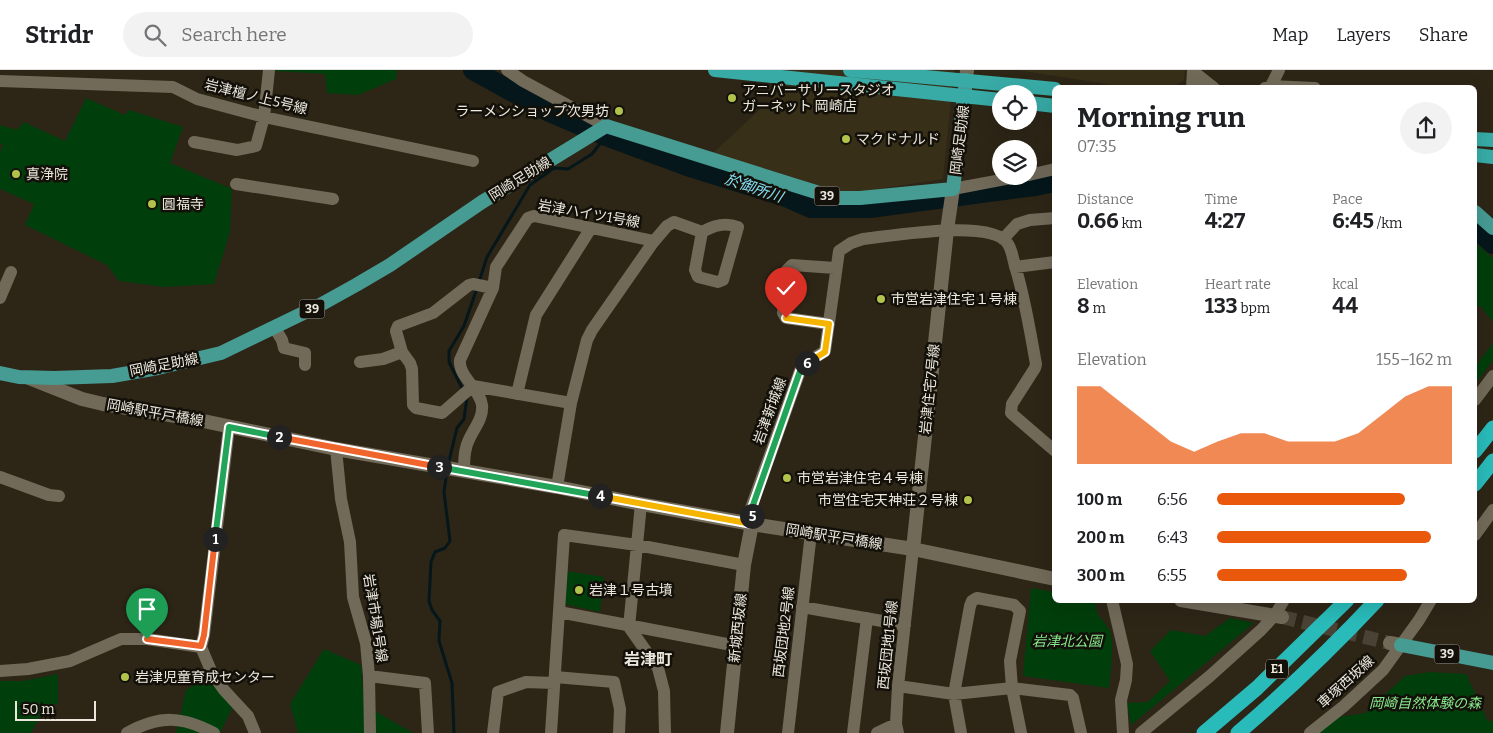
<!DOCTYPE html>
<html lang="en">
<head>
<meta charset="utf-8">
<style>
	:root { --surface:#fff; --page:#f2f2f2; --text:#202124; --muted:#757577; --line:#e0e0e0; --accent:#ea580c }
	body { margin:0; font-family:Bitter,"Noto Sans JP",serif; background:var(--page); color:var(--text); height:100vh; display:flex; flex-direction:column; font-size:19px; white-space:nowrap }
	* { box-sizing:border-box; margin:0 }
	p { font-size:16px; color:var(--muted) }
	.icon { flex:none; width:28px; height:28px; fill:none; stroke:currentColor; stroke-width:2; stroke-linecap:round; stroke-linejoin:round }
	.map { position:relative; flex:1; overflow:hidden }
	.panel { position:absolute; left:1052px; top:15px; width:425px; height:518px; display:flex; flex-direction:column; background:var(--surface); border-radius:8px; box-shadow:0 5px 20px #0002 }
	.panel>* { flex:none }
	.tools { position:absolute; left:992px; top:15px; display:grid; gap:10px }
	.tools a { display:grid; place-items:center; width:45px; height:45px; border-radius:50%; background:var(--surface); box-shadow:0 5px 20px #0002; font-size:25px }
	.scale { position:absolute; left:15px; bottom:12px; width:81px; box-sizing:border-box; padding-left:5px; border:2px solid #ebe7dd; border-top:0; font-size:14px; line-height:18px; white-space:nowrap; color:#ebe7dd; -webkit-text-stroke:4px #131009; paint-order:stroke }
	.pin { position:absolute; display:grid; place-items:center; width:42px; height:42px; color:#fff; margin:-51px -21px; border-radius:50% 50% 50% 0; rotate:-45deg; box-shadow:0 0 5px #0007 }
	.pin .icon { rotate:45deg }
	.km { position:absolute; width:25px; height:25px; margin:-12px; border-radius:50%; background:#222; color:#fff; font-size:14px; line-height:25px; text-align:center }
	.round { display:grid; place-items:center; flex:none; width:52px; height:52px; border-radius:26px; background:var(--page) }
	.headline { display:flex; align-items:center; justify-content:space-between; height:85px; padding:0 25px }
	h1 { font-size:28px; font-weight:700; line-height:38px }
	.metrics { display:grid; grid-template-columns:repeat(3,1fr); gap:8px; height:85px; padding:5px 25px }
	.metrics div { display:grid; align-content:center }
	.metrics b { font-size:21px; font-weight:700 }
	.metrics small { font-size:14px; font-weight:400 }
	.metrics p { font-size:14px }
	.chart { height:140px; padding:10px 25px }
	.chart p { display:flex; justify-content:space-between }
	.chart svg { width:100%; height:90px; margin-top:5px; fill:var(--accent); opacity:.7 }
	ul { padding:0 25px; list-style:none; font-size:16px }
	li { display:grid; grid-template-columns:80px 60px 1fr; align-items:center; height:38px }
	li i { height:12px; border-radius:6px; background:var(--accent) }
	header { display:flex; align-items:center; gap:30px; box-sizing:border-box; height:70px; padding:0 25px; background:var(--surface); border-bottom:1px solid var(--line) }
	header strong { font-size:24px }
	nav { display:flex; gap:28px; margin-inline-start:auto; font-size:18px }
	.search { width:350px; height:45px; background:var(--page); display:flex; align-items:center; gap:12px; box-sizing:border-box; padding:0 18px; border-radius:28px; color:var(--muted); font-size:19px }
	.map>svg:first-child { display:block }
	.built { fill:#382f19 }
	.green { fill:#003e0b }
	.lines { fill:none; stroke-linecap:round; stroke-linejoin:round }
	.stream { stroke:#05171b; stroke-width:3 }
	.river { stroke:#05171b; stroke-width:20 }
	.tertiary-tunnel { stroke:#4a4335; stroke-width:14; stroke-dasharray:14 7; stroke-linecap:butt }
	.minor { stroke:#726a59; stroke-width:12 }
	.tertiary { stroke:#726a59; stroke-width:14 }
	.primary { stroke:#469b93; stroke-width:14 }
	.trunk { stroke:#38aba6; stroke-width:14 }
	.motorway { stroke:#29bbba; stroke-width:15 }
	.split-1-casing { stroke:#fff; stroke-width:10 }
	.split-2-casing { stroke:#fff; stroke-width:10 }
	.split-3-casing { stroke:#fff; stroke-width:10 }
	.split-4-casing { stroke:#fff; stroke-width:10 }
	.split-5-casing { stroke:#fff; stroke-width:10 }
	.split-6-casing { stroke:#fff; stroke-width:10 }
	.split-7-casing { stroke:#fff; stroke-width:10 }
	.split-1 { stroke:#f0652b; stroke-width:6 }
	.split-2 { stroke:#22a559; stroke-width:6 }
	.split-3 { stroke:#f0652b; stroke-width:6 }
	.split-4 { stroke:#22a559; stroke-width:6 }
	.split-5 { stroke:#f5b400; stroke-width:6 }
	.split-6 { stroke:#22a559; stroke-width:6 }
	.split-7 { stroke:#f5b400; stroke-width:6 }
	.poi-dot { fill:#b2c34c; stroke:#131009; stroke-width:2 }
	.labels { text-anchor:middle; dominant-baseline:central; stroke-width:5; stroke-linejoin:round; paint-order:stroke }
	.shield { fill:#131009; stroke:#aaa69d; stroke-width:1 }
	.shield-label { font-size:12px; font-weight:bold; fill:#ebe7dd }
	.poi-label { font-size:14px; fill:#ebe7dd; stroke:#131009; text-anchor:start }
	.street-label { font-size:14px; fill:#ebe7dd; stroke:#131009 }
	.park-label { font-size:14px; font-style:italic; fill:#87e98c; stroke:#131009 }
	.water-label { font-size:15px; font-style:italic; fill:#82e0f5; stroke:#131009 }
	.quarter-label { font-size:16px; font-weight:bold; fill:#ebe7dd; stroke:#131009 }
</style>
</head>
<body>
<header>
<strong>Stridr</strong>
<div class="search"><svg class="icon" aria-label="search" viewBox="0 0 24 24"><circle cx="10" cy="10" r="6"/><path d="M15 15l6 6"/></svg>Search here</div>
<nav><a>Map</a><a>Layers</a><a>Share</a></nav>
</header>
<div class="map">
<svg width="1493" height="663" viewBox="0 0 1493 663">
	<rect width="100%" height="100%" fill="#2d2617"/>
	<path class="built" d="M 786,0 L 954,0 L 943,109 L 851,123 L 828,119 L 713,83 L 780,21 Z
		M 1017,0 L 1185,0 L 1184,10 L 1173,17 L 1132,18 Z"/>
	<path class="green" d="M 275,0 L 397,0 L 396,9 L 358,25 L 327,23 L 325,4 L 275,1 Z
		M 86,28 L 125,45 L 129,40 L 183,57 L 170,93 L 232,119 L 230,162 L 214,214 L 164,217 L 119,211 L 107,195 L 25,155 L 34,134 L 0,119 L 0,82 L 3,75 L 0,73 L 0,55 L 17,60 L 24,52 L 65,71 Z
		M 1475,173 L 1493,188 L 1493,252 L 1480,236 L 1475,236 Z
		M 1493,273 L 1493,290 L 1475,314 L 1475,297 Z
		M 566,501 L 604,507 L 600,542 L 564,534 Z
		M 1031,518 L 1055,522 L 1055,530 L 1095,530 C 1096,550 1104,547 1110,562 C 1115,574 1110,604 1109,618 L 1023,606 Z
		M 1230,548 L 1254,553 L 1131,655 L 1127,633 L 1148,632 L 1170,611 L 1150,581 L 1171,560 L 1205,566 Z
		M 324,579 L 361,595 L 364,635 L 413,663 L 298,663 L 290,634 Z
		M 1429,602 L 1466,604 L 1488,652 L 1493,650 L 1493,663 L 1303,663 L 1321,650 L 1365,643 L 1405,606 Z
		M 58,604 L 58,634 L 46,635 L 31,663 L 0,663 L 0,611 L 23,611 Z
		M 213,604 L 235,632 L 220,663 L 176,663 L 186,620 Z"/>
	<g class="lines">
		<path class="stream" d="M 479,212 L 487,187 L 530,115 L 554,98 L 568,99 L 592,84 L 606,66
			M 463,320 L 449,292 L 449,281 L 464,256 L 477,218
			M 448,395 L 457,358 L 464,349 L 467,327
			M 447,401 L 444,422 L 450,471 L 445,478 L 435,482 L 431,492 L 429,531 L 432,540 L 440,551 L 439,571 L 452,613 L 454,663"/>
		<path class="river" d="M 473,0 L 547,41 L 606,66 L 693,98 L 786,127 L 811,138 L 870,138 L 1035,116 L 1055,112
			M 1475,158 L 1493,174"/>
		<path class="tertiary-tunnel" d="M 1282,547 L 1390,573"/>
		<path class="minor" d="M 507,0 L 523,11 L 606,56
			M 1194,2 L 1214,18
			M 0,11 L 173,17 L 197,29 L 264,47 L 473,91
			M 1271,16 L 1279,0
			M 1265,18 L 1271,16 L 1315,18
			M 194,72 L 237,80 L 256,76 L 264,47 L 269,0
			M 1029,105 L 1055,99
			M 236,114 L 333,129
			M 953,119 L 1022,106
			M 1003,169 L 1017,154 L 1030,150 L 1055,148
			M 650,176 L 667,156 L 674,152 L 702,162 C 714,155 725,152 738,157 L 723,210 L 718,212 L 698,207 L 695,200 L 702,162
			M 1015,197 L 1055,192
			M 0,228 L 11,202
			M 829,254 L 786,248 L 783,243 L 787,200 L 792,195 L 835,198
			M 274,257 L 282,270 L 284,278 L 305,283 L 305,295
			M 360,292 L 383,289 L 402,282
			M 473,316 L 442,343 L 416,338 L 413,335 L 412,299 L 410,293 L 402,282 L 396,261 L 398,256 L 433,243 L 469,215 L 473,214 L 493,218
			M 473,316 L 571,333
			M 517,324 L 536,245 L 591,158
			M 1475,330 L 1493,306
			M 229,357 L 204,565 L 201,577 L 212,603 L 224,620 L 248,646 L 255,663
			M 336,379 L 341,429 L 350,472 L 353,527 L 366,573 L 369,606 L 370,663
			M 464,401 C 464,393 464,385 466,378 C 469,363 484,351 482,335 C 480,319 458,306 460,290 L 493,218 L 496,197 L 528,148 L 534,146 L 654,171 L 592,260 L 587,270 L 571,333 L 557,417
			M 0,407 L 49,425 L 59,426
			M 641,434 L 629,557 L 658,598 L 664,621 L 665,663
			M 752,454 L 751,438 L 800,301 L 805,294 L 825,281 L 839,181 L 851,173 L 863,169 C 891,166 993,148 1008,174 C 1012,180 1013,189 1015,196 C 1025,228 1030,261 1036,294 L 1035,298 L 1012,334 L 1011,343 L 1055,381
			M 1475,465 L 1493,440
			M 1112,530 L 1127,594 L 1126,610 L 1121,630 L 1123,663
			M 802,537 L 905,555
			M 559,542 L 737,576
			M 0,601 L 28,599 L 70,591 L 121,569 L 147,569 L 201,577
			M 369,606 L 425,613 L 428,663
			M 555,607 L 614,612 L 620,639 L 619,663
			M 898,616 L 954,624 L 1012,618 L 1070,625 L 1073,628 L 1081,663
			M 127,663 C 160,645 182,646 214,663
			M 493,663 L 498,622 L 526,612 L 554,613
			M 551,663 L 564,465 L 637,475 L 744,495
			M 788,663 L 811,463
			M 853,663 L 867,548
			M 877,663 L 896,654
			M 898,663 L 896,654 L 898,616 L 913,479
			M 961,663 L 954,624 L 970,536 L 972,531 L 977,528 L 1014,535 L 1020,541 L 1010,591 L 1012,618 L 1021,663
			M 1141,663 L 1210,606 L 1261,560 L 1275,545 L 1284,530
			M 1310,663 L 1344,636 L 1383,600 L 1419,550 L 1431,530"/>
		<path class="tertiary" d="M 966,10 L 967,0
			M 1193,18 L 1194,0
			M 29,308 L 82,329 L 103,334 L 194,349 L 336,379 L 557,417 L 641,434 L 752,454 L 913,479 L 1055,509
			M 913,479 L 947,160 L 953,119
			M 1181,530 L 1282,547
			M 1390,573 L 1401,575
			M 727,663 L 744,495 L 752,454"/>
		<path class="primary" d="M 1475,142 L 1493,158
			M 0,303 L 19,307 L 54,308 L 112,306 L 158,298 L 221,283 L 320,235 L 356,215 L 390,195 L 482,132 L 606,56 L 835,128 L 860,128 L 953,119 L 966,10
			M 1401,575 L 1493,593"/>
		<path class="trunk" d="M 715,0 L 1001,30
			M 850,0 L 1055,19
			M 1029,33 L 1055,36
			M 1475,69 L 1493,70
			M 1475,85 L 1493,87"/>
		<path class="motorway" d="M 1475,381 L 1493,358
			M 1475,414 L 1493,391
			M 1204,663 L 1257,618 L 1347,530
			M 1238,663 C 1287,621 1333,577 1377,530"/>
	</g>
	<g class="lines">
		<defs>
			<path id="split-1" d="M 147,569 L 201,576 L 204,565 L 215,469"/>
			<path id="split-2" d="M 215,469 L 229,357 L 279,367"/>
			<path id="split-3" d="M 279,367 L 439,397"/>
			<path id="split-4" d="M 439,397 L 600,426"/>
			<path id="split-5" d="M 600,426 L 752,454 L 752,446"/>
			<path id="split-6" d="M 752,446 L 752,438 L 800,301 L 807,293"/>
			<path id="split-7" d="M 786,248 L 829,254 L 825,282 L 807,293"/>
		</defs>
		<use href="#split-1" class="split-1-casing"/>
		<use href="#split-2" class="split-2-casing"/>
		<use href="#split-3" class="split-3-casing"/>
		<use href="#split-4" class="split-4-casing"/>
		<use href="#split-5" class="split-5-casing"/>
		<use href="#split-6" class="split-6-casing"/>
		<use href="#split-7" class="split-7-casing"/>
		<use href="#split-1" class="split-1"/>
		<use href="#split-2" class="split-2"/>
		<use href="#split-3" class="split-3"/>
		<use href="#split-4" class="split-4"/>
		<use href="#split-5" class="split-5"/>
		<use href="#split-6" class="split-6"/>
		<use href="#split-7" class="split-7"/>
	</g>
	<g class="poi-dot">
		<circle cx="732" cy="28" r="5"/>
		<circle cx="619" cy="41" r="5"/>
		<circle cx="846" cy="69" r="5"/>
		<circle cx="16" cy="104" r="5"/>
		<circle cx="152" cy="134" r="5"/>
		<circle cx="881" cy="229" r="5"/>
		<circle cx="787" cy="408" r="5"/>
		<circle cx="968" cy="430" r="5"/>
		<circle cx="579" cy="520" r="5"/>
		<circle cx="125" cy="607" r="5"/>
	</g>
	<g class="labels">
		<g class="shield">
			<rect x="814.5" y="116.5" width="25" height="19" rx="4"/>
			<rect x="299.5" y="229.5" width="25" height="19" rx="4"/>
			<rect x="1434.5" y="574.5" width="25" height="19" rx="4"/>
			<rect x="1266" y="589.5" width="22" height="19" rx="4"/>
		</g>
		<g class="shield-label">
			<text x="827" y="126">39</text>
			<text x="312" y="239">39</text>
			<text x="1447" y="584">39</text>
			<text x="1277" y="599">E1</text>
		</g>
		<g class="poi-label">
			<text x="742" y="20">アニバーサリースタジオ<tspan x="742" dy="16">ガーネット 岡崎店</tspan></text>
			<text x="609" y="41" text-anchor="end">ラーメンショップ次男坊</text>
			<text x="856" y="69">マクドナルド</text>
			<text x="26" y="104">真浄院</text>
			<text x="162" y="134">圓福寺</text>
			<text x="891" y="229">市営岩津住宅１号棟</text>
			<text x="797" y="408">市営岩津住宅４号棟</text>
			<text x="958" y="430" text-anchor="end">市営住宅天神荘２号棟</text>
			<text x="589" y="520">岩津１号古墳</text>
			<text x="135" y="607">岩津児童育成センター</text>
		</g>
		<g class="street-label">
			<text transform="translate(256 27) rotate(14)">岩津檀ノ上5号線</text>
			<text transform="translate(960 70) rotate(-83)">岡崎足助線</text>
			<text transform="translate(520 109) rotate(-32)">岡崎足助線</text>
			<text transform="translate(589 144) rotate(10)">岩津ハイツ1号線</text>
			<text transform="translate(164 295) rotate(-11)">岡崎足助線</text>
			<text transform="translate(930 319) rotate(-84)">岩津住宅7号線</text>
			<text transform="translate(770 341) rotate(-70)">岩津新城線</text>
			<text transform="translate(155 343) rotate(10)">岡崎駅平戸橋線</text>
			<text transform="translate(834 467) rotate(9)">岡崎駅平戸橋線</text>
			<text transform="translate(375 548) rotate(81)">岩津市場1号線</text>
			<text transform="translate(738 558) rotate(-84)">新城西坂線</text>
			<text transform="translate(784 562) rotate(-83)">西坂団地2号線</text>
			<text transform="translate(888 575) rotate(-84)">西坂団地1号線</text>
			<text transform="translate(1346 612) rotate(-42)">車塚西坂線</text>
		</g>
		<g class="park-label">
			<text x="1067" y="571">岩津北公園</text>
			<text x="1425" y="633">岡崎自然体験の森</text>
		</g>
		<g class="water-label">
			<text transform="translate(754 118) rotate(19)">於御所川</text>
		</g>
		<g class="quarter-label">
			<text x="648" y="589">岩津町</text>
		</g>
	</g>
</svg>
<div class="tools">
<a><svg class="icon" aria-label="locate" viewBox="0 0 24 24"><circle cx="12" cy="12" r="6"/><path d="M12 2v4M12 18v4M2 12h4M18 12h4"/></svg></a>
<a><svg class="icon" aria-label="layers" viewBox="0 0 24 24"><path d="M12 4l9 5-9 5-9-5zM3 14l9 5 9-5"/></svg></a>
</div>
<div class="scale">50 m</div>
<div class="pin" style="left:147px;top:569px;background:#1e9e55"><svg class="icon" aria-label="arrive" viewBox="0 0 24 24"><path d="M6 21V4h12l-3 4 3 4H6"/></svg></div>
<div class="pin" style="left:786px;top:248px;background:#d93025"><svg class="icon" aria-label="check" viewBox="0 0 24 24"><path d="M5 12l5 5 9-10"/></svg></div>
<b class="km" style="left:215px;top:469px">1</b>
<b class="km" style="left:279px;top:367px">2</b>
<b class="km" style="left:439px;top:397px">3</b>
<b class="km" style="left:600px;top:426px">4</b>
<b class="km" style="left:752px;top:446px">5</b>
<b class="km" style="left:807px;top:293px">6</b>
<section class="panel">
<div class="headline"><div><h1>Morning run</h1><p>07:35</p></div><a class="round"><svg class="icon" aria-label="share" viewBox="0 0 24 24"><path d="M12 15V3M7 8l5-5 5 5M5 13v7h14v-7"/></svg></a></div>
<div class="metrics">
<div><p>Distance</p><b>0.66<small> km</small></b></div>
<div><p>Time</p><b>4:27</b></div>
<div><p>Pace</p><b>6:45<small> /km</small></b></div>
</div>
<div class="metrics">
<div><p>Elevation</p><b>8<small> m</small></b></div>
<div><p>Heart rate</p><b>133<small> bpm</small></b></div>
<div><p>kcal</p><b>44</b></div>
</div>
<div class="chart"><p><span>Elevation</span>155–162 m</p>
<svg viewBox="0 0 160 44" preserveAspectRatio="none"><path d="M0 44V6L10 6L20 15L30 24L40 33L50 38L60 33L70 29L80 29L90 33L100 33L110 33L120 29L130 20L140 11L150 6L160 6V44z"/></svg>
</div>
<ul>
<li><b>100 m</b>6:56<i style="width:80%"></i></li>
<li><b>200 m</b>6:43<i style="width:91%"></i></li>
<li><b>300 m</b>6:55<i style="width:81%"></i></li>
</ul>
</section>
</div>
</body>
</html>
